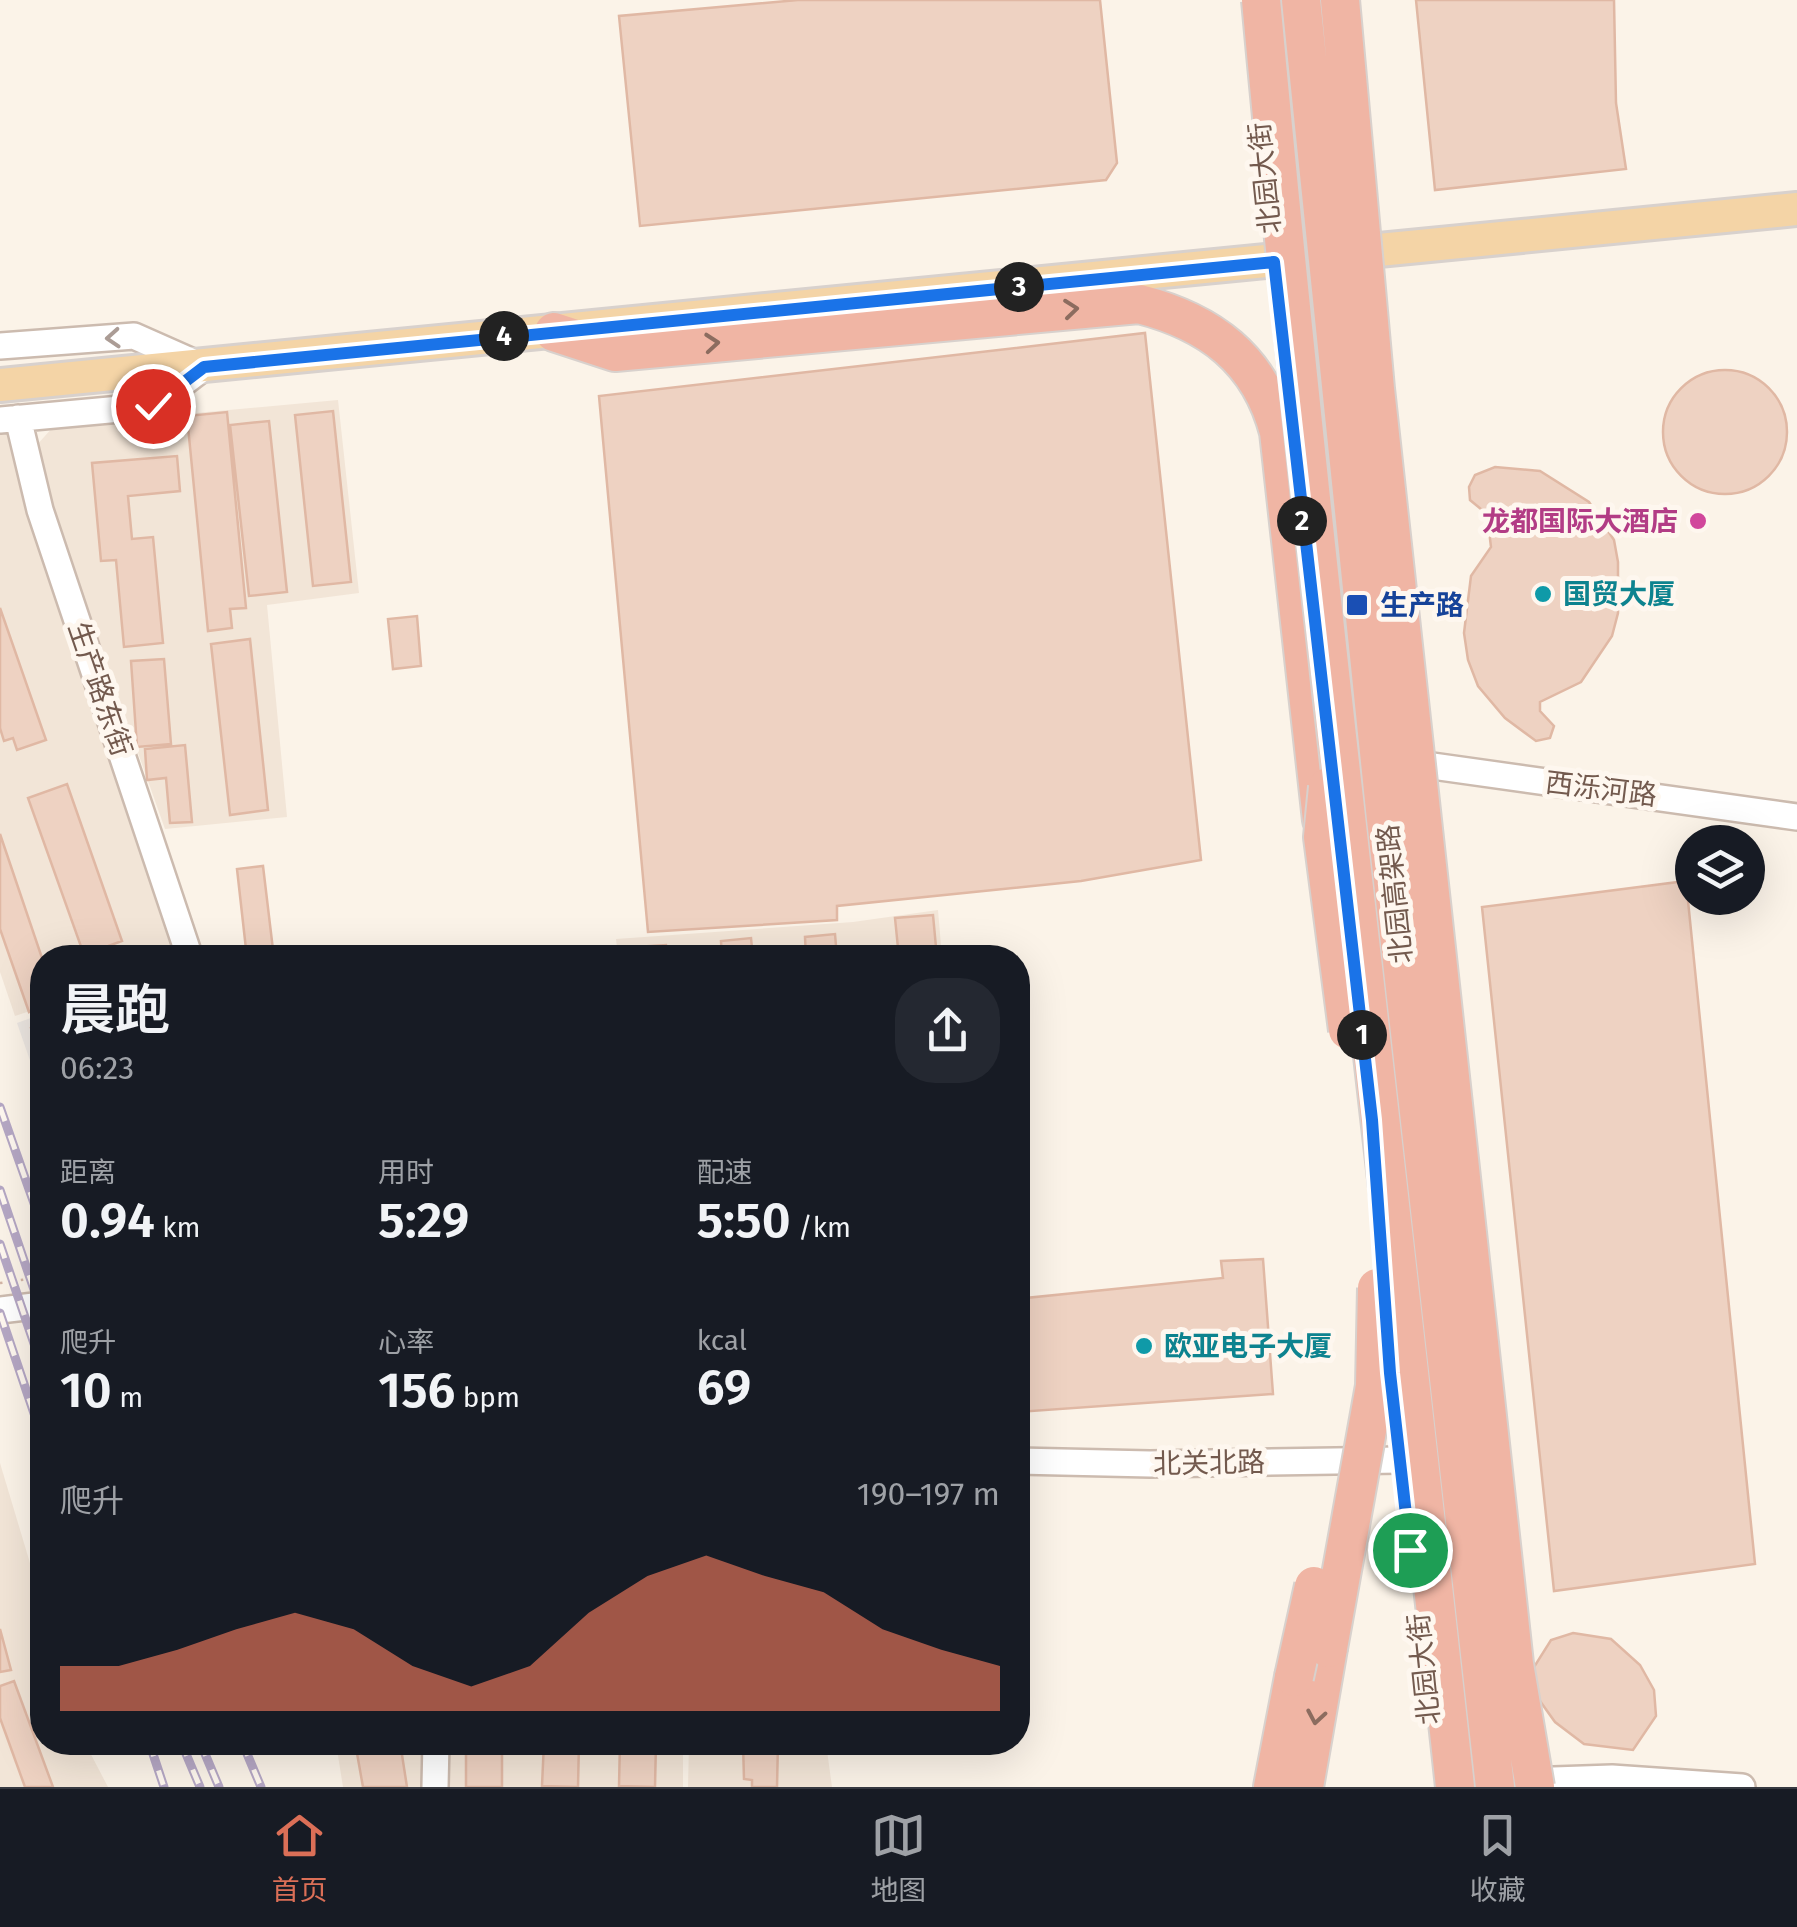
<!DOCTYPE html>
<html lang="zh">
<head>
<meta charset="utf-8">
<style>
	:root { --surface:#171b24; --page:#242831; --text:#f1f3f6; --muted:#9ea1a6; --line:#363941; --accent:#db6f57 }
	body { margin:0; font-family:"Fira Sans","Noto Sans SC",sans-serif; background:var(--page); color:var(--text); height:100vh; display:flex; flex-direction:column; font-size:38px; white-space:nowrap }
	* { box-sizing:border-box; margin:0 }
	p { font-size:32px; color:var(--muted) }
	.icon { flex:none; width:55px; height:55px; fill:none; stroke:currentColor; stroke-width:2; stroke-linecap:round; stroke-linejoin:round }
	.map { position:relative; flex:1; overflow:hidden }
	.sheet { position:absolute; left:30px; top:945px; width:1000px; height:810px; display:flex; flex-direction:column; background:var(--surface); border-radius:40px; box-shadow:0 10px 40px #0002 }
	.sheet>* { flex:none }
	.controls { position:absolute; left:1675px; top:825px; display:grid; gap:20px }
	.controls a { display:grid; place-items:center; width:90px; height:90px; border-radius:50%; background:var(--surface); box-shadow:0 10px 40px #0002; font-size:50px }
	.pin { position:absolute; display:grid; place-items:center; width:85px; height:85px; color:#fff; margin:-42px; border:5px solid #fff; border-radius:50%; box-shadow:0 2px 10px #0007 }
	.km { position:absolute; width:50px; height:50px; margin:-25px; border-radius:50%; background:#222; color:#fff; font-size:28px; line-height:50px; text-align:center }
	.round { display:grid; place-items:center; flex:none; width:105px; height:105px; border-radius:40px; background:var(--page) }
	.summary { display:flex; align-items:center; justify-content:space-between; height:170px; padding:0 30px }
	h1 { font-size:55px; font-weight:600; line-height:75px }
	.metrics { display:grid; grid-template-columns:repeat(3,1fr); gap:15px; height:170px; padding:10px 30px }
	.metrics div { display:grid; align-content:center }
	.metrics b { font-size:50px; font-weight:600 }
	.metrics small { font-size:28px; font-weight:400 }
	.metrics p { font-size:28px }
	.chart { height:280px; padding:20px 30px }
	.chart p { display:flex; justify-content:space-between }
	.chart svg { width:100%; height:180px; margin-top:10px; fill:var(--accent); opacity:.7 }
	.menu { display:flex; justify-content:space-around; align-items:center; height:140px; border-top:2px solid var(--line); background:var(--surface); font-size:28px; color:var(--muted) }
	.menu a { display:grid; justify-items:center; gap:5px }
	.menu .on { color:var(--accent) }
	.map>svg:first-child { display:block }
	.residential { fill:#f2e5d7 }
	.industrial { fill:#ece6e1 }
	.building { fill:#eed2c2; stroke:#e0b8a4; stroke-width:2.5 }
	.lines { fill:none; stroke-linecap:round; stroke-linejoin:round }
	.minor-casing { stroke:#ccbbaf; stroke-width:30 }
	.major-casing { stroke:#d8d1cd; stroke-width:38 }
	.highway-casing { stroke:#d8d1cd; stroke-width:42 }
	.path { stroke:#d3b5a5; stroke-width:2.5; stroke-dasharray:2.5 8; stroke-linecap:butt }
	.minor { stroke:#fff; stroke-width:25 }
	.major { stroke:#f4d4a6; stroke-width:32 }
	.highway { stroke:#f0b5a4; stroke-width:38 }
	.rail-casing { stroke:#b5a7c4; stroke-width:9 }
	.rail { stroke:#fef7ef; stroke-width:5; stroke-dasharray:15; stroke-linecap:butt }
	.highway-bridge-casing { stroke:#d8d1cd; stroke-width:42; stroke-linecap:butt }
	.highway-bridge { stroke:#f0b5a4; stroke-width:38 }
	.oneway { stroke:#8c6c5f }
	.oneway2 { stroke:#ab9c95 }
	.route-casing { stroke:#fff; stroke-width:20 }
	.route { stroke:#1a73e8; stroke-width:12 }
	.hotel-dot { fill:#d1479c; stroke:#fef7ef; stroke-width:4 }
	.culture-dot { fill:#0f9aa8; stroke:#fef7ef; stroke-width:4 }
	.transit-dot { fill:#1a4fb4; stroke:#fef7ef; stroke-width:4 }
	.labels { text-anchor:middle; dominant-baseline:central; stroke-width:10; stroke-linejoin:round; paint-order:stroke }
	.street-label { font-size:28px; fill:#735a4e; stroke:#fef7ef }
	.hotel-label { font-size:28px; font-weight:bold; fill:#b23c85; stroke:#fef7ef; text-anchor:end }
	.culture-label { font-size:28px; font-weight:bold; fill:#0d838f; stroke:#fef7ef; text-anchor:start }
	.transit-label { font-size:28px; font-weight:bold; fill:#164399; stroke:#fef7ef; text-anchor:start }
</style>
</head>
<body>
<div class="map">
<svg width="1797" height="1787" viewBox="0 0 1797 1787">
	<rect width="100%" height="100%" fill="#fbf3e8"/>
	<path class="residential" d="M 338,400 L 359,593 L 267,605 L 287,817 L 165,829 L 42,482 L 35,447 L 54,426 Z
		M 12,426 L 178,957 L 42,958 L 42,1007 L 15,1016 L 0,972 L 0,427 Z
		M 938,910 L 942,957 L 618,957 L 616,939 L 853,922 Z
		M 0,1463 L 42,1603 L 42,1742 L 85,1743 L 108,1787 L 0,1787 Z
		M 336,1743 L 683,1743 L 683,1787 L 343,1787 Z
		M 689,1743 L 826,1743 L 832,1787 L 688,1787 Z"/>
	<path class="industrial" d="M 42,1014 L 42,1095 L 17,1023 Z"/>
	<path class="building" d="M 798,0 L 1100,0 L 1117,163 L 1106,180 L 640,226 L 619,16 Z
		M 1416,0 L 1614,0 L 1616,103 L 1626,169 L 1435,190 Z
		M 1145,333 L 1201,860 L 1081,881 L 837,906 L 837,920 L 648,932 L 599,396 Z
		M1663 432a62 62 0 1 1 124 0a62 62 0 1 1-124 0Z
		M 333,411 L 351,582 L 313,586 L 295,415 Z
		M 227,412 L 246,608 L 230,609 L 232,628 L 208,631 L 187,416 Z
		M 269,421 L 287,592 L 249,596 L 230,425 Z
		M 177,456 L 180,491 L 128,496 L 132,539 L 153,537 L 163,643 L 124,647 L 116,560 L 101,561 L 92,463 Z
		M 1495,467 L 1540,471 L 1589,502 L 1614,540 L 1618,562 L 1618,613 L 1612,636 L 1581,682 L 1540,702 L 1540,711 L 1554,726 L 1550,738 L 1536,741 L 1505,718 L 1478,686 L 1468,660 L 1464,633 L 1471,576 L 1491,547 L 1487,514 L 1470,500 L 1469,487 L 1475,475 Z
		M 0,608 L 46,740 L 17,750 L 13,738 L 4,741 L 0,728 Z
		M 417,616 L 421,666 L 393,669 L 388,619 Z
		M 250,639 L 268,810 L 230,815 L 211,644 Z
		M 164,659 L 171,744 L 137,747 L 131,661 Z
		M 185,745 L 192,822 L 170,823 L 166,778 L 147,780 L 145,749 Z
		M 67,784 L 122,941 L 84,955 L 28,798 Z
		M 0,834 L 42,958 L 42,1007 L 29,1012 L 0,929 Z
		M 263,866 L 274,958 L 247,958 L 237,869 Z
		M 1686,881 L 1755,1564 L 1554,1591 L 1482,907 Z
		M 933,915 L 937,958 L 899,958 L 895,918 Z
		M 835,934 L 837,958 L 806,958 L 805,937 Z
		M 751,938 L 753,958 L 722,958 L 721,941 Z
		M 666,945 L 668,958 L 636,958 L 636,947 Z
		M 42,1023 L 42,1058 L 31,1028 Z
		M 1263,1259 L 1273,1394 L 1018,1412 L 1018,1289 L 1025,1289 L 1025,1298 L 1223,1278 L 1221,1261 Z
		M 0,1629 L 11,1670 L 0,1672 Z
		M 1573,1633 L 1611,1639 L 1640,1665 L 1654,1690 L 1656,1716 L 1633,1750 L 1584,1744 L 1555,1722 L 1535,1694 L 1534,1667 L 1551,1640 Z
		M 14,1681 L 53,1787 L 25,1787 L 0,1718 L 0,1686 Z
		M 355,1742 L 400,1742 L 407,1787 L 363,1787 Z
		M 466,1742 L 502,1742 L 502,1787 L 466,1787 Z
		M 544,1742 L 579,1742 L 578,1787 L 542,1786 Z
		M 620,1742 L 656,1742 L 655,1787 L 619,1786 Z
		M 778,1742 L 777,1787 L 752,1787 L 752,1780 L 744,1779 L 743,1743 Z"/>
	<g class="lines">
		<defs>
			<path id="minor" d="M 0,346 L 134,336 L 204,367 L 153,406 L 0,420
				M 18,418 L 40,510 L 190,958
				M 1404,762 L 1797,817
				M 0,1310 L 42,1305
				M 1018,1461 L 1150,1464 L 1400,1460
				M 1522,1781 L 1612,1778 L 1742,1787
				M 435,1787 L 436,1742"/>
			<path id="major" d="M 0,385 L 1797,209"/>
			<path id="highway" d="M 554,332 L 615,352 L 1139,304 C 1210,322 1260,359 1279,432 L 1322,820
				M 1273,1787 L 1294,1677
				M 1304,1787 L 1328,1648"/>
		</defs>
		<use href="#minor" class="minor-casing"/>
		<use href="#major" class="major-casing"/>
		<use href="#highway" class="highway-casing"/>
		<path class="path" d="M 0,1283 L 42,1277"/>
		<use href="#minor" class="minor"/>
		<use href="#major" class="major"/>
		<use href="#highway" class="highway"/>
		<defs>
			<path id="rail" d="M 0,1107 L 42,1226
				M 0,1190 L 42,1313
				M 0,1244 L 42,1367
				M 0,1313 L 42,1437
				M 149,1742 L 164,1787
				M 181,1742 L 200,1787
				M 200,1742 L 219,1787
				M 242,1742 L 261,1787"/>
		</defs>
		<use href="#rail" class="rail-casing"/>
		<use href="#rail" class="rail"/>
		<defs>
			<path id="highway-bridge" d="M 1261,0 C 1316,597 1391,1191 1455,1787
				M 1301,0 L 1386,819 L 1495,1787
				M 1340,0 L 1375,389 L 1514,1664 L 1535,1787
				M 1328,787 L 1323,837 L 1348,1030
				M 1328,1648 L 1375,1386 L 1377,1288
				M 1294,1677 L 1314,1586"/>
		</defs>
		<use href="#highway-bridge" class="highway-bridge-casing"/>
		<use href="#highway-bridge" class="highway-bridge"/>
	</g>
	<defs><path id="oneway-chevron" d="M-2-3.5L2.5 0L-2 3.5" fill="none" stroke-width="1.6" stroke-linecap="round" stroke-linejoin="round" transform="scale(2.5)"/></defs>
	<g class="oneway">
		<use href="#oneway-chevron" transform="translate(1071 309) rotate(-6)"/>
		<use href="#oneway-chevron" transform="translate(712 343) rotate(-5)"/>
		<use href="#oneway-chevron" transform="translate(1316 1717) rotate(100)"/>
	</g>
	<use class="oneway2" href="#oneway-chevron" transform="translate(113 338) rotate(176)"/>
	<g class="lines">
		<defs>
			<path id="route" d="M 153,406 L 204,367 L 1274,262 L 1372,1120 L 1390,1373 L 1410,1550"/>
		</defs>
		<use href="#route" class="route-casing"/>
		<use href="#route" class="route"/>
	</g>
	<circle class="hotel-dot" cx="1698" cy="521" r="10"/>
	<g class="culture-dot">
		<circle cx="1543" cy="594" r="10"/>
		<circle cx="1144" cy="1346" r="10"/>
	</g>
	<rect class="transit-dot" x="1345" y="593" width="24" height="24" rx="5"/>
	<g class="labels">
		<g class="street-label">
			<text transform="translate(1265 178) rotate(-96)">北园大街</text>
			<text transform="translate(100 689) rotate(71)">生产路东街</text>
			<text transform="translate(1601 789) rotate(7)">西泺河路</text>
			<text transform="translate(1395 894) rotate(-96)">北园高架路</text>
			<text transform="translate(1209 1463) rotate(-1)">北关北路</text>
			<text transform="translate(1424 1669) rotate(-96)">北园大街</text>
		</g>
		<g class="hotel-label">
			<text x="1678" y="521">龙都国际大酒店</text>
		</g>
		<g class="culture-label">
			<text x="1563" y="594">国贸大厦</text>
			<text x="1164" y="1346">欧亚电子大厦</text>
		</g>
		<g class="transit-label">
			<text x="1380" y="605">生产路</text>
		</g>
	</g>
</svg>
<div class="controls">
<a><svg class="icon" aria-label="layers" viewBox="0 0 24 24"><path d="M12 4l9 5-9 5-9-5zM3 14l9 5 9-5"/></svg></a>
</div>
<div class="pin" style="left:1410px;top:1550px;background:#1e9e55"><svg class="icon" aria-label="arrive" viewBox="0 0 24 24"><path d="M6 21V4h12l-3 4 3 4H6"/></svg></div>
<div class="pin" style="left:153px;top:406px;background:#d93025"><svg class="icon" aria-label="check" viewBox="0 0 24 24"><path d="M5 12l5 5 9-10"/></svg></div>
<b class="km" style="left:1362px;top:1035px">1</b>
<b class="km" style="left:1302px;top:521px">2</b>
<b class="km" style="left:1019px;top:287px">3</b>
<b class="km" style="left:504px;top:336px">4</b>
<section class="sheet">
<div class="summary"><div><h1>晨跑</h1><p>06:23</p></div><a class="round"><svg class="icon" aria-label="share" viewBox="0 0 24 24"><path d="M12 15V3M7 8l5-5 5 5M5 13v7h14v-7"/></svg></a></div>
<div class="metrics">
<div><p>距离</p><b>0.94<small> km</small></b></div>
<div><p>用时</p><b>5:29</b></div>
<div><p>配速</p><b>5:50<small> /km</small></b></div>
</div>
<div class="metrics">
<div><p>爬升</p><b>10<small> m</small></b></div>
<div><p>心率</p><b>156<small> bpm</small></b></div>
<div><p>kcal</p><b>69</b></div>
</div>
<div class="chart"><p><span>爬升</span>190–197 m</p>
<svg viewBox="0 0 160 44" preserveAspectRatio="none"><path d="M0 44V33L10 33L20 29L30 24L40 20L50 24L60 33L70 38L80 33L90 20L100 11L110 6L120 11L130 15L140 24L150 29L160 33V44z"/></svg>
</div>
</section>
</div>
<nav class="menu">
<a class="on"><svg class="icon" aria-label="home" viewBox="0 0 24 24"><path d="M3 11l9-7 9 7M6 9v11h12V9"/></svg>首页</a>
<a><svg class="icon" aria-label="map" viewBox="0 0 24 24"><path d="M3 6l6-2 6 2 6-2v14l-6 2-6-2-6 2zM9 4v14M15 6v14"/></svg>地图</a>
<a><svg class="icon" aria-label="saved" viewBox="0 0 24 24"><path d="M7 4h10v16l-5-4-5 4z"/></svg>收藏</a>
</nav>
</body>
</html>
